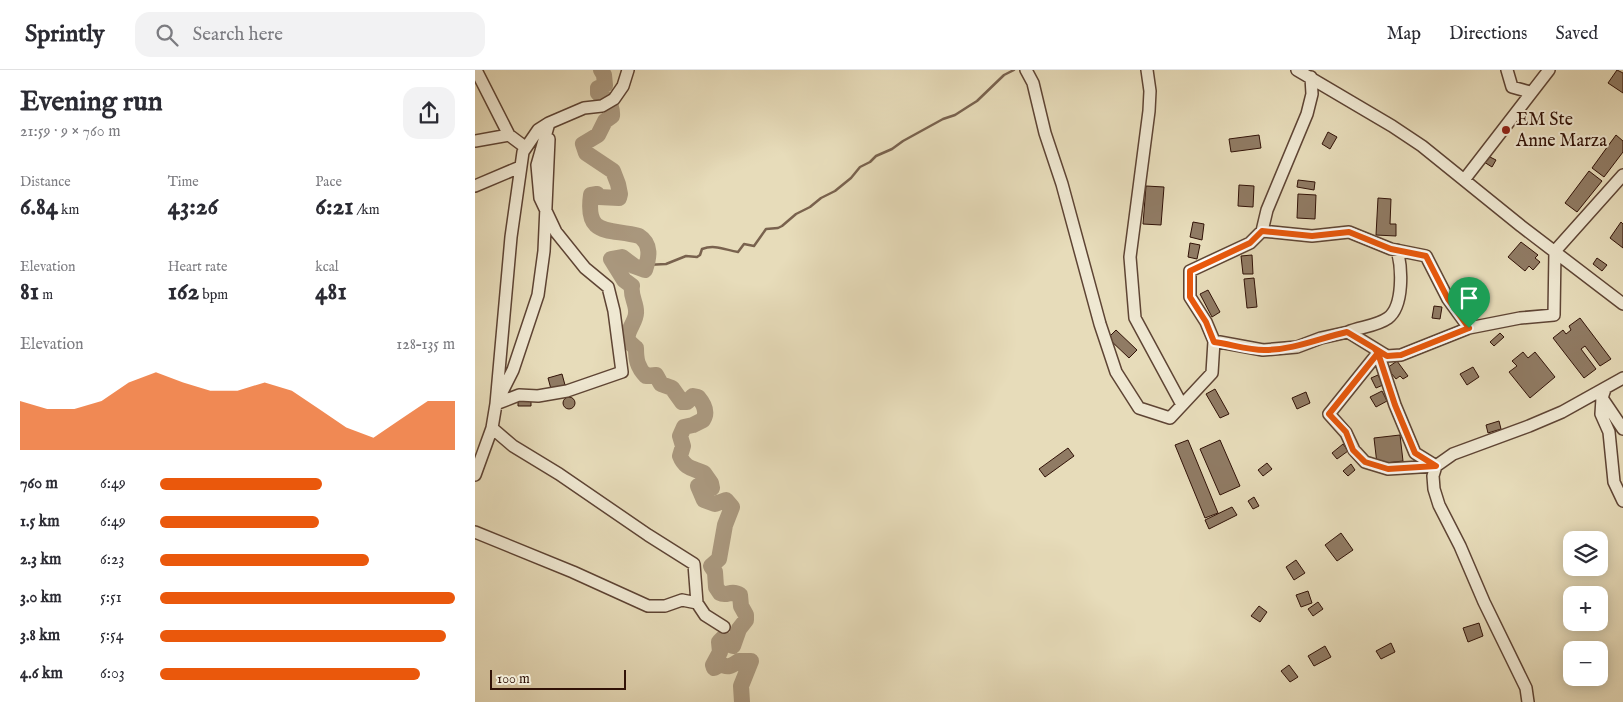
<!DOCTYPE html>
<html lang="en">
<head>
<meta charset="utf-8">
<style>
	:root { --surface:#fff; --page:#f2f2f3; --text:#2b2b33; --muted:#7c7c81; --line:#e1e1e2; --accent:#ea580c }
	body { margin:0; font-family:"IM FELL English",serif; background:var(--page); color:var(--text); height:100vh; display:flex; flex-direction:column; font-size:19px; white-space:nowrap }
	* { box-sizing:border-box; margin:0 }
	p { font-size:16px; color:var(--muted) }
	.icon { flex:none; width:28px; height:28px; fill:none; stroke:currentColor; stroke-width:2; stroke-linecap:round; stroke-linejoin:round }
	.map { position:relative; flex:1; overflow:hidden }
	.drawer { display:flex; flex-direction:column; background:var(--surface); width:475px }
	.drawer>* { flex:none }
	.fabs { position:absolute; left:1088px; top:461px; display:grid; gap:10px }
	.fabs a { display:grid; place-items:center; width:45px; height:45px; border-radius:10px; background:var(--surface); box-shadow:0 2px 12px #0003; font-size:25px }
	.scale { position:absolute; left:15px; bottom:12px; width:136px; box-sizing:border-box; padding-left:5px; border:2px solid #311207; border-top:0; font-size:14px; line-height:18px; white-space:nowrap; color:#311207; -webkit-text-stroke:4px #efe8d2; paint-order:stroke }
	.pin { position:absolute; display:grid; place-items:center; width:42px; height:42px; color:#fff; margin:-51px -21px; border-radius:50% 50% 50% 0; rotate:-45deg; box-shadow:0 0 5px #0007 }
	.pin .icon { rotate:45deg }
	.round { display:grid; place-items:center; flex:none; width:52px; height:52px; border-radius:15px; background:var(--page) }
	.headline { display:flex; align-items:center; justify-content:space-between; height:85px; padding:0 20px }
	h1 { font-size:28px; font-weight:700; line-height:38px }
	.metrics { display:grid; grid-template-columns:repeat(3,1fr); gap:8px; height:85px; padding:5px 20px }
	.metrics div { display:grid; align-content:center }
	.metrics b { font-size:25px; font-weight:700 }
	.metrics small { font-size:14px; font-weight:400 }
	.metrics p { font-size:14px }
	.chart { height:140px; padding:10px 20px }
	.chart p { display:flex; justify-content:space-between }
	.chart svg { width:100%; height:90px; margin-top:5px; fill:var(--accent); opacity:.7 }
	ul { padding:0 20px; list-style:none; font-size:16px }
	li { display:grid; grid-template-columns:80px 60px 1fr; align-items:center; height:38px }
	li i { height:12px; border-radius:6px; background:var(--accent) }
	header { display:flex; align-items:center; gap:30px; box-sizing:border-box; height:70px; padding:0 25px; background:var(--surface); border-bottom:1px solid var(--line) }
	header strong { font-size:24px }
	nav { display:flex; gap:28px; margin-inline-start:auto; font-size:18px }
	.search { width:350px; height:45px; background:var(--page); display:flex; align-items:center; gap:12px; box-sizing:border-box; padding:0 18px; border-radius:15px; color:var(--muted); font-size:19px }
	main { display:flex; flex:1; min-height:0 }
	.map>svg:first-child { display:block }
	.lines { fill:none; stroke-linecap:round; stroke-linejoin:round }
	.stream { stroke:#79624e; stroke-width:2.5 }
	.river { stroke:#a9977d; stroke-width:16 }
	.building { fill:#907b64; stroke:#311207 }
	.minor-casing { stroke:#5e4434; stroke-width:14 }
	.minor { stroke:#efe8d2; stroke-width:11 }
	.route-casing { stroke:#fff; stroke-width:10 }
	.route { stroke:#ea580c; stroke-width:6 }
	.poi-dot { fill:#8f2418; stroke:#efe8d2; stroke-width:2 }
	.labels { text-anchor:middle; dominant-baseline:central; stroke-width:4; stroke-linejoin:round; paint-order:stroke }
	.poi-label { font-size:18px; fill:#311207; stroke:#efe8d2; text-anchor:start }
</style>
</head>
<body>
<header>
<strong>Sprintly</strong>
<div class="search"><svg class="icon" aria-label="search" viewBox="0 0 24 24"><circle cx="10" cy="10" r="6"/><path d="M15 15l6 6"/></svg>Search here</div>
<nav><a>Map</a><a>Directions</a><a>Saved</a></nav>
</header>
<main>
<section class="drawer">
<div class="headline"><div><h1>Evening run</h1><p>21:59 · 9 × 760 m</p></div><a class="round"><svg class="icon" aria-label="share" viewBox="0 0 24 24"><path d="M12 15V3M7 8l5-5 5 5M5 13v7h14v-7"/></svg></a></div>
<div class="metrics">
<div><p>Distance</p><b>6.84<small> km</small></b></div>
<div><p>Time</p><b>43:26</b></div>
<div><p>Pace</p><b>6:21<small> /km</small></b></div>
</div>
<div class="metrics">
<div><p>Elevation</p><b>81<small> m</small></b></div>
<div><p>Heart rate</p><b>162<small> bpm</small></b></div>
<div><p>kcal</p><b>481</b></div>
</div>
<div class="chart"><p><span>Elevation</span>128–135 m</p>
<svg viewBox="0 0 160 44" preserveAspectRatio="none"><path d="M0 44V20L10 24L20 24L30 20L40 11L50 6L60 11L70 15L80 15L90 11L100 15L110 24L120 33L130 38L140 29L150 20L160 20V44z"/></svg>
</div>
<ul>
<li><b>760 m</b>6:49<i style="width:55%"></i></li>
<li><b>1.5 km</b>6:49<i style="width:54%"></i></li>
<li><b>2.3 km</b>6:23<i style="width:71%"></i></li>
<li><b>3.0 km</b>5:51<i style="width:100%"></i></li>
<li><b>3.8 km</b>5:54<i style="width:97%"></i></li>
<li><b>4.6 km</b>6:03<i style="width:88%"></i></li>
</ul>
</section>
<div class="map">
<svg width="1148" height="632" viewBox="0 0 1148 632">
	<rect width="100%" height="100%" fill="#e7dcba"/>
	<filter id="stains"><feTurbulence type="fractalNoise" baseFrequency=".004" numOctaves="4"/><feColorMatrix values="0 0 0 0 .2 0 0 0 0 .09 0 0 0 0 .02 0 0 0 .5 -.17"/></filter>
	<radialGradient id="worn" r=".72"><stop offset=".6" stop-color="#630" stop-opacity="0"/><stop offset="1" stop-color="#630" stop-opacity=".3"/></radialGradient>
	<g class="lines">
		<path class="stream" d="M 171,195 L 191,194 L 211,186 L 222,187 L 225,185 L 227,179 C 240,174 250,180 263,182 L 269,174 L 279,176 L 291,159 L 303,158 L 307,156 L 321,144 L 335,137 L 346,128 L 360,121 L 376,108 L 385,97 L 395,92 L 401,86 L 417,79 L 428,71 L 468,49 L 480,45 L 494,36 L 502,31 L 529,5 L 539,0"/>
		<path class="river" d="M 126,0 L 129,5 L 130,15 L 123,18 L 123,23 C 131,29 138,34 137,46 L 130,51 L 123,65 L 108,74 L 111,83 L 138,101 L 143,114 L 145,124 L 144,128 L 124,127 L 122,124 L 116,125 C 110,167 133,158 164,166 C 177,174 174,188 170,200 L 159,196 L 147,187 L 136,189 L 149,210 L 157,216 C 155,226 162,234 161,243 C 161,252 151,261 153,269 C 154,273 158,275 161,278 C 161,289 162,297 171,306 L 181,305 L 186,314 L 197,318 L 207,332 L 212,332 L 218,326 L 223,327 C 229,334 233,342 228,350 L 218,355 L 209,357 L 205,366 L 208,376 L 205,386 C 210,399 218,398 229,403 L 236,413 L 237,418 L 223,416 L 229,430 L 240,434 L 251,430 L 257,437 L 250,455 L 244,489 L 236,496 L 240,502 L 241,517 L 245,523 C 252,527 256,519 265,525 L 266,536 L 271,545 L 271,550 L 264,559 L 258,576 L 252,574 L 248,568 L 244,572 L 245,582 L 238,595 L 239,598 L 246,594 C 253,599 258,595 264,591 L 276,591 L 266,616 L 267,632"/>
	</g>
	<path class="building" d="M 1142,0 L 1148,3 L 1148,23 L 1133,13 Z
		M 853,62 L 862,67 L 855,79 L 847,74 Z
		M 784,65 L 786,78 L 756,82 L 754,69 Z
		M 1141,65 L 1148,71 L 1148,82 L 1129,107 L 1117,98 Z
		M 1013,86 L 1021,90 L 1017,97 L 1009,92 Z
		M 1114,101 L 1127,111 L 1102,142 L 1090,133 Z
		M 823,110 L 840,112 L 839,120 L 822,117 Z
		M 764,115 L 779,116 L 778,137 L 763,136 Z
		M 671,116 L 689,117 L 686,155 L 668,154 Z
		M 823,124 L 841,125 L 840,149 L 822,148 Z
		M 903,128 L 916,129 L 915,154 L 921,154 L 921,166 L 901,165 Z
		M 718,152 L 729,154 L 727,170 L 715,167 Z
		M 1146,152 L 1148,154 L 1148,178 L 1135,168 Z
		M 1046,172 L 1063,185 L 1060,188 L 1065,192 L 1058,200 L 1054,196 L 1050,201 L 1033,187 Z
		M 715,173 L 725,175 L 722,189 L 713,187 Z
		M 777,185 L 778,204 L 768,204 L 766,186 Z
		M 1122,188 L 1132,195 L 1127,201 L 1118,194 Z
		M 779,208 L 782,237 L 772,238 L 769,209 Z
		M 991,211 L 998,226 L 984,232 L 977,218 Z
		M 733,220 L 745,242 L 737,247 L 725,224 Z
		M 1001,227 L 1008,241 L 998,245 L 992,232 Z
		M 959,236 L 967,237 L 965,249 L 957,248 Z
		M 1105,248 L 1136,289 L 1125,296 L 1110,276 L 1106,279 L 1121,299 L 1109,308 L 1078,268 L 1088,260 L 1091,264 L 1096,260 L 1094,256 Z
		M 641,260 L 662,280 L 654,288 L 633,268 Z
		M 1025,263 L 1029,267 L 1019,276 L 1015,272 Z
		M 1048,282 L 1053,288 L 1060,282 L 1080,307 L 1055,328 L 1034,302 L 1042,296 L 1037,291 Z
		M 922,291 L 933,306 L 928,309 L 925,306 L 921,309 L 912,298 Z
		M 998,297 L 1004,307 L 992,315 L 985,304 Z
		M 87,304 L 90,315 L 76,319 L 73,308 Z
		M 903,305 L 908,315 L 901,318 L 896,308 Z
		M 740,319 L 754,344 L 745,348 L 731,324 Z
		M 907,321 L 912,331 L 901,337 L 895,327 Z
		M 831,322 L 835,333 L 822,339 L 817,328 Z
		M88 333a6 6 0 1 1 12 0a6 6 0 1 1-12 0Z
		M 43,328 L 56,328 L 56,336 L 43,336 Z
		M 1024,351 L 1026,359 L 1013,363 L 1011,355 Z
		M 925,365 L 928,391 L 902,394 L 899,368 Z
		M 713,370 L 743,443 L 730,448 L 700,375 Z
		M 745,370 L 765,416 L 745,425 L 725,379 Z
		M 868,374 L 873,381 L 862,389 L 857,383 Z
		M 593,378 L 599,386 L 570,407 L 564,399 Z
		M 792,393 L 797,399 L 788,406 L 783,400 Z
		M 876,394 L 880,400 L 873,406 L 868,401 Z
		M 779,427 L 784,436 L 778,439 L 773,431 Z
		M 757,437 L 762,445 L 734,459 L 730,450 Z
		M 866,463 L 878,480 L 862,491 L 850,475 Z
		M 821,490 L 830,503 L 819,510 L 811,497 Z
		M 833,521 L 837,533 L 826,537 L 821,525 Z
		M 843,532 L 848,539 L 838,546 L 833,539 Z
		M 784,536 L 792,542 L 785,552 L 776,546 Z
		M 1004,553 L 1008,566 L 993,572 L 988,558 Z
		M 916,573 L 920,582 L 906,589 L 901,581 Z
		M 850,576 L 856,587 L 839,596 L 833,586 Z
		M 814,595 L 823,607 L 815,612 L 806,601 Z"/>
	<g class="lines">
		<defs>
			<path id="minor" d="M 1,0 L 34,65 L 50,77
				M 551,0 L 558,13 L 570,63 L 587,114 L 625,254 L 641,302 L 664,338 L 695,348 L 737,303 L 739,271 L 731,252 L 715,227 L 715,201 L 775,173 L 787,161 L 837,166 L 874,162 L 916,179 L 951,186 L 973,229 L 994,258
				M 672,0 L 675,21 L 674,41 L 655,187 L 660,248 L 707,335
				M 822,0 L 917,56 L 947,76 L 1046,156 L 1148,234
				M 1032,0 L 1037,17 L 1055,22
				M 0,71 L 34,65
				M 989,110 L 1074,0
				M 0,116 L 45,97
				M 787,161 L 792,140 L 832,44 L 837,24 L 836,7
				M 873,262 C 885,257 902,256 913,248 C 929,236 927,197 922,180
				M 739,271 L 788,280 L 822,277 L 846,268 L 873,262 L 912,286 L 926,285 L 994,258 L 1045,248 L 1079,245 L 1080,181 L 1148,105
				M 899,278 L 903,283 L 920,335 L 940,383 L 961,396
				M 903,283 L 854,344 L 871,363 L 879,380 L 890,392 L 913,399 L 961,396
				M 1130,319 L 1127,328 L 1126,344 L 1134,362 L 1139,412 L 1148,431
				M 25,326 L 38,300 L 63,225 L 69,181 L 74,69
				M 1127,328 L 1148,359
				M 21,334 L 44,325 L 63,326 L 92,321 L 147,302 L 139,241 L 133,217 L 110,198 L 81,162 L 65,128 L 62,95 L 74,53
				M 17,358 L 38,376 L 84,404 L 173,465 L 219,494 L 222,533
				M 0,405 L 17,358 L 21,334 L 36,167 L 48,82 L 63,60 L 74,53 L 109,38 L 127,36 L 139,29 L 148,16 L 153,0
				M 0,462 L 98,502 L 173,536 L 190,536 L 207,530 L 222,533 L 230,545 L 249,557
				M 1053,632 L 1051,618 L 1009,532 L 985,476 L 964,435 L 959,419 L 958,406 L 961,396 L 978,384 L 1054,356 L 1087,342 L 1148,308"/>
		</defs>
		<use href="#minor" class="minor-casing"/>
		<use href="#minor" class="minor"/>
	</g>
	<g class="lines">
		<defs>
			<path id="route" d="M 994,258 L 973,229 L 951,186 L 916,179 L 874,162 L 837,166 L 787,161 L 775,173 L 715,201 L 715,227 L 731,252 L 739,272 C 755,274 773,280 789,280 C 818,280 845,268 872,262 L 899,278 L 903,283 L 920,335 L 940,383 L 961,396 L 913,399 L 890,392 L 878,380 L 871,362 L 854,344 L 903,283 L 899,278 L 912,286 L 926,285 L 994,258"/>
		</defs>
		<use href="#route" class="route-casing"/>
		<use href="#route" class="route"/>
	</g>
	<circle class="poi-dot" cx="1031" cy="60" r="5"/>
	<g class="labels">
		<g class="poi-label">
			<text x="1041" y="50">EM Ste<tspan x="1041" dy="21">Anne Marza</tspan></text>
		</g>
	</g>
	<rect width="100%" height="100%" filter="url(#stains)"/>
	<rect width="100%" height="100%" fill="url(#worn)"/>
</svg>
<div class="fabs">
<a><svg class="icon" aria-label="layers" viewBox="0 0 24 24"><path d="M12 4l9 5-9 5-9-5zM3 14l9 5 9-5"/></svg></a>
<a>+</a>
<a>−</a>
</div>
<div class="scale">100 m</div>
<div class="pin" style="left:994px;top:258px;background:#1e9e55"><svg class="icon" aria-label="arrive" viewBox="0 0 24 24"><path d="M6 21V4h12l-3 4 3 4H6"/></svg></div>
</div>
</main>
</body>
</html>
